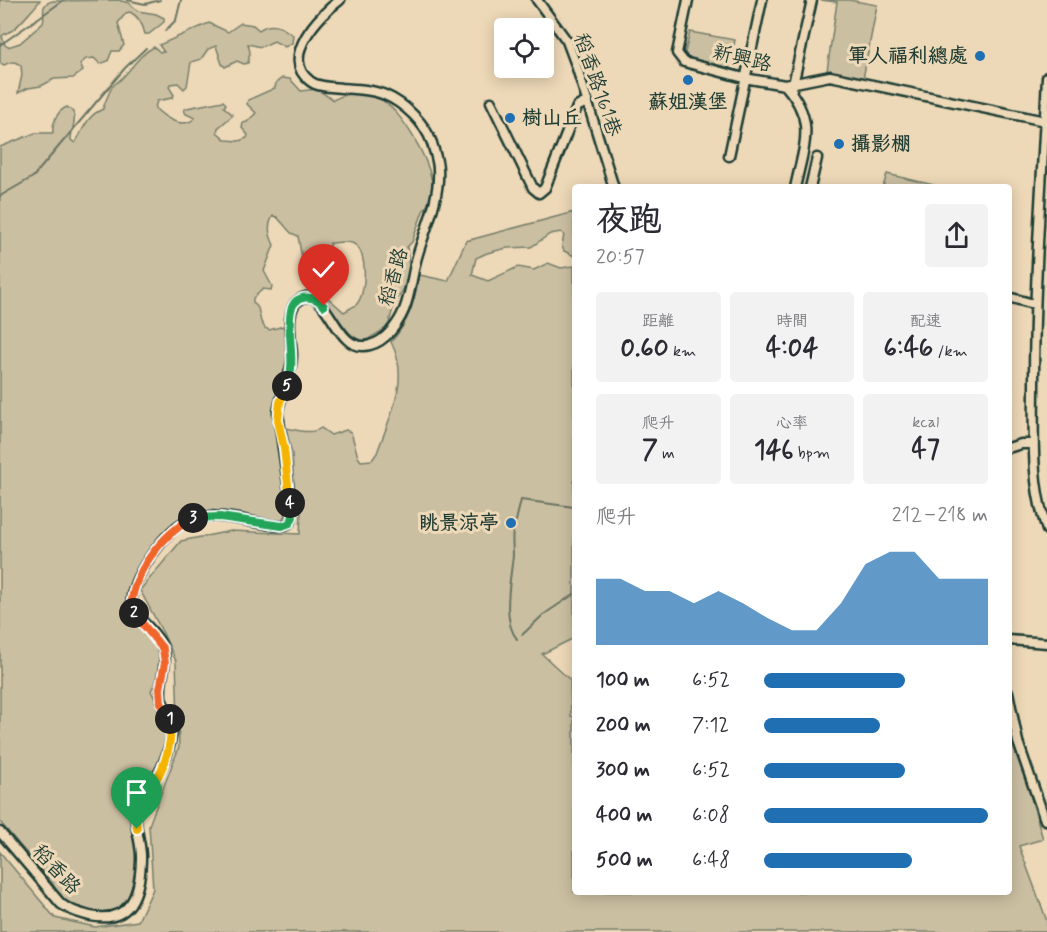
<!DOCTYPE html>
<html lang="zh-TW">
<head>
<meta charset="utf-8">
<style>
	:root { --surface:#fff; --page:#f2f2f3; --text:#2b2b33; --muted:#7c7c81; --accent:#1f6fb2 }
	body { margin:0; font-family:Mynerve,"LXGW WenKai TC",sans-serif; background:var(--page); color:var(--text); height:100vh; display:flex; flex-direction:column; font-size:22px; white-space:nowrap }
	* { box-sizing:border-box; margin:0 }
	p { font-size:20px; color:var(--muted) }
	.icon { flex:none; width:33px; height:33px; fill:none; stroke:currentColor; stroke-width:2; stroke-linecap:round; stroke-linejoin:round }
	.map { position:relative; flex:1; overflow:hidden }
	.details { position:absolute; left:572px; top:184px; width:440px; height:711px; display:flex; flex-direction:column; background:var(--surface); border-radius:6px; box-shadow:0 3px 15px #0003 }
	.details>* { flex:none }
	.buttons { position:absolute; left:494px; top:18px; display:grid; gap:12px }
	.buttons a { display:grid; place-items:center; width:60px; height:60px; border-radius:6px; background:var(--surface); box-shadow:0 3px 15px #0003; font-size:30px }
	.pin { position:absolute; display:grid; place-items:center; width:51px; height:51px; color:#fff; margin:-62px -26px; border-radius:50% 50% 50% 0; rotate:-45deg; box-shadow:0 0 6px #0007 }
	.pin .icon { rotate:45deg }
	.km { position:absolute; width:30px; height:30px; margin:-15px; border-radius:50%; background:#222; color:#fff; font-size:16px; line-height:30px; text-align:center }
	.round { display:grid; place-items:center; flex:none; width:63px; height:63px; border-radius:6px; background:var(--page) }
	.head { display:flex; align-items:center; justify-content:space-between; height:102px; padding:0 24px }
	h1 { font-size:33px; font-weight:700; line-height:45px }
	.figures { display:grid; grid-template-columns:repeat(3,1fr); gap:9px; height:102px; padding:6px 24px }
	.figures div { display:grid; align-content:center; border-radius:6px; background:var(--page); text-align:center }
	.figures b { font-size:26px; font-weight:700 }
	.figures small { font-size:16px; font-weight:400 }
	.figures p { font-size:16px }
	.chart { height:168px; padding:12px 24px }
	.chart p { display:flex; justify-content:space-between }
	.chart svg { width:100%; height:108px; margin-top:6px; fill:var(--accent); opacity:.7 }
	ul { padding:0 24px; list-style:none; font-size:20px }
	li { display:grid; grid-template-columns:96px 72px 1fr; align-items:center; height:45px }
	li i { height:15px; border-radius:8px; background:var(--accent) }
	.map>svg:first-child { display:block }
	.green { fill:#cbbfa2; stroke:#757e6b; stroke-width:1.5 }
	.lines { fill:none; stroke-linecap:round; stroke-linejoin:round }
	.stream { stroke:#697563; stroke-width:2 }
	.minor-casing { stroke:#1f3d34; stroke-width:13 }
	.minor { stroke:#edd8b7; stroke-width:8 }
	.split-1-casing { stroke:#fff; stroke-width:12 }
	.split-2-casing { stroke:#fff; stroke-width:12 }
	.split-3-casing { stroke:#fff; stroke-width:12 }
	.split-4-casing { stroke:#fff; stroke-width:12 }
	.split-5-casing { stroke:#fff; stroke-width:12 }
	.split-6-casing { stroke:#fff; stroke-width:12 }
	.split-1 { stroke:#f5b400; stroke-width:8 }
	.split-2 { stroke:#f0652b; stroke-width:8 }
	.split-3 { stroke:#f0652b; stroke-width:8 }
	.split-4 { stroke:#22a559; stroke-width:8 }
	.split-5 { stroke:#f5b400; stroke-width:8 }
	.split-6 { stroke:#22a559; stroke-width:8 }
	.poi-dot { fill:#1f6fb2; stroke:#edd8b7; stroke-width:2 }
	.labels { text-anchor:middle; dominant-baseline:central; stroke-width:6; stroke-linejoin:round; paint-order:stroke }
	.poi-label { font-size:20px; font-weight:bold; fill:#1f3d34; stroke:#edd8b7; text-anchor:end }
	.street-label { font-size:20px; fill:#1f3d34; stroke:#edd8b7 }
</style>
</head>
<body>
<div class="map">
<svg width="1047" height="932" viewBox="0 0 1047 932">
	<rect width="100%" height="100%" fill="#edd8b7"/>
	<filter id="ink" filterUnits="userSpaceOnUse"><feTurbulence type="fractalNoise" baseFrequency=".0167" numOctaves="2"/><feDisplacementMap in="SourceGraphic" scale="12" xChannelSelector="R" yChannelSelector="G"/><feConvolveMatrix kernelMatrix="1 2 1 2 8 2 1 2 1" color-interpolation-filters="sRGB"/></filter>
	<g filter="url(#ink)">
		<path class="green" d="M 0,0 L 40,0 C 39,3 17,27 14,29 C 10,33 6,32 2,36 L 5,45 L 8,47 L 20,43 L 43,23 C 46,14 38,4 53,1 L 118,0 L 129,3 L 138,11 L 156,14 L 164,18 L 164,22 L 149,34 L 145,34 C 143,25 138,16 130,12 L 126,13 L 118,23 L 124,45 L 119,51 L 112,51 L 108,61 L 100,64 L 94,58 L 86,59 L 80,64 L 83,71 L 73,78 L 54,79 L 41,86 L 28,88 L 18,93 L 22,75 L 21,66 C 14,60 11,62 4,65 L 0,63 Z
			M 821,0 L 849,0 L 877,5 L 863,79 L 827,71 L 837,2 Z
			M 209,23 L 228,32 L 241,23 L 253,25 L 259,30 C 272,21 282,27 293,35 L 292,43 L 285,47 L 274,41 L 261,47 L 248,44 L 250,52 L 248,63 L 244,64 L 237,61 L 225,67 L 222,64 L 216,46 L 208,49 L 201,59 L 191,62 L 187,86 L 184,89 L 178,83 L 170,84 L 169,87 L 174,95 L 172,98 L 157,101 L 155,108 C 165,118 183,130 195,118 L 186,114 L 184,110 L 187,108 L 223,101 L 226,104 L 224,107 L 233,115 L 218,128 L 217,132 L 226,140 L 239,141 L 247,138 L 248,135 L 242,128 L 243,123 L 247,122 L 256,113 L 247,104 L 248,100 L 275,88 L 276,83 L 282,78 L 290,79 L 301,91 L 317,89 L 333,100 C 348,92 366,90 382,100 C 403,114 427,156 432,181 C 433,187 430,192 432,199 L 423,211 L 412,242 L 407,247 L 410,277 L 393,308 L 389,323 L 385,329 L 365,341 C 349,338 345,326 335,315 C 331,310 325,305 320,300 L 323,297 L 327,297 L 344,312 C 347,310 353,307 356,305 C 367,294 368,251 354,244 C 347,240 337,243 330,243 L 329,258 L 333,277 L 327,282 L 323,280 C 320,270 314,264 303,264 L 298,236 L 291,233 L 277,217 L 273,216 C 267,226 269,235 274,245 L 264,271 L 272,286 L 271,290 L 263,289 L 253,298 L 253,302 L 258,308 L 261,322 L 265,328 L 269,330 L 284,326 L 289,355 L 286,374 L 278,394 L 288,510 L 282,520 L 272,523 L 256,520 L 180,521 L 176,523 L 148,551 L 146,560 L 132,591 L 127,596 L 128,603 L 169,654 L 165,679 L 154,684 L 151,691 L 158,705 L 158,713 L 166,727 L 170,742 L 160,789 L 140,817 L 136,888 L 131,902 C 123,906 113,914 104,915 C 90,915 72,908 60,902 L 53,884 L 0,822 L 0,147 L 35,133 L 53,133 C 52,123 57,111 67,107 C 81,115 71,126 71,140 L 75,143 C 84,129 86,116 103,109 C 105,102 109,93 112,87 C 115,83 120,81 123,77 C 133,67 141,53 154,47 L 160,52 L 164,52 L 159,45 Z
			M 690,32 L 735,40 L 729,68 L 688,58 L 685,52 Z
			M 887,174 L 942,187 L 883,187 Z
			M 574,212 L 574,256 L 564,251 L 562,246 L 564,235 L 561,232 L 550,234 L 531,247 L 507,248 L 487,253 L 476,258 L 472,275 L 488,281 L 518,267 L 534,270 L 548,263 L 561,268 L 574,266 L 574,638 L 542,654 L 570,680 L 571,716 L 574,717 L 574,892 L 1008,892 L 1008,735 L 1012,733 L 1043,839 L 1019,846 L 1047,921 L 1047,932 L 0,932 L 0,852 L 55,918 L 95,927 L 138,921 L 153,889 L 149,825 L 179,747 L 176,661 L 163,633 L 140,590 L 181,541 L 231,531 L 300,534 L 301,511 L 294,485 L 292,454 L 286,428 C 297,430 311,435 321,428 L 331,435 L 346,430 L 351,432 L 358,457 L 361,461 L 372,460 L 377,453 C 390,415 411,380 391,342 C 409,322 415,301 419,275 L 448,281 L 466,241 Z"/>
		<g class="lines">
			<path class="stream" d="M 127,0 L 145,4 L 160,0
				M 165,31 L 176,20 L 181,0
				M 0,45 L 64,0
				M 0,196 L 33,177 L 125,68 L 146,48
				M 516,521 L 521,500 L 574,507
				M 514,526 C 511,536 513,545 513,555 C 511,578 501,620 517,639
				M 522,635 L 543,615 L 574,594"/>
			<defs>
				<path id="minor" d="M 537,0 L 567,41 L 576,65 L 614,188
					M 688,0 L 677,53 L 684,62 L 744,78 L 785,85 C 817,121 804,145 795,188
					M 1047,77 C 1042,180 1034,282 1034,384 C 1034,435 1030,481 1047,530
					M 785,85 L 830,76 L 1045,121
					M 792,89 L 812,0
					M 491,102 L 533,188 L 539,193 L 545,188 L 577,107 L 586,102
					M 729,156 L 762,0
					M 810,188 L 817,158
					M 1008,297 L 1034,304
					M 1008,448 L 1021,444 L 1034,444
					M 1008,640 L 1047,643
					M 1008,692 L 1018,742 L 1045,820
					M 0,832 L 61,904 C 71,911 79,913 90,916 C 130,924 140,895 141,860 C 142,845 135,830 136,815 C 137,798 155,783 162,767 C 168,753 176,729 169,714 C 164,704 160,702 161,689 C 161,676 168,662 163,649 C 158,634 141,621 131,610 C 132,604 131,597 133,591 C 139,569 170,523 194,518 C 221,512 251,523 278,526 C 287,526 293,523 292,513 L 278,413 C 280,393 292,377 292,356 C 292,341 284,310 299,300 C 329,280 333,356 370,345 C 386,341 398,324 404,310 C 411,293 412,274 417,257 C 425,229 440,199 438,169 C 438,161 434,151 432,143 C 425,123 404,103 385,95 C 372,89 355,89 341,88 C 331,87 317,87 310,81 C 279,58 319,15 340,0"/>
			</defs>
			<use href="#minor" class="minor-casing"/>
			<use href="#minor" class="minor"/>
		</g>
	</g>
	<g class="lines" filter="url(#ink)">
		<defs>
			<path id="split-1" d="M 137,829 C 136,821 135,813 138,806 C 141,797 150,790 155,782 C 166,764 173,740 170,719"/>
			<path id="split-2" d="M 134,613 L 163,649 L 165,663 L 160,689 L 161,703 L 170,719"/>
			<path id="split-3" d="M 134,613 L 131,610 C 132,573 161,535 193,518"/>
			<path id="split-4" d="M 193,518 L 220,517 L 282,526 L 290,523 L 293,517 L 290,503"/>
			<path id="split-5" d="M 287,386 L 280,402 L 278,420 L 284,448 L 290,503"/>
			<path id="split-6" d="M 287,386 C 297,361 286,335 291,310 C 296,293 315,295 324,306"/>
		</defs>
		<use href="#split-1" class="split-1-casing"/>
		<use href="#split-2" class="split-2-casing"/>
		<use href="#split-3" class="split-3-casing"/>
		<use href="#split-4" class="split-4-casing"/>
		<use href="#split-5" class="split-5-casing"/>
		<use href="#split-6" class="split-6-casing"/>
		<use href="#split-1" class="split-1"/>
		<use href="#split-2" class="split-2"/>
		<use href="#split-3" class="split-3"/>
		<use href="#split-4" class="split-4"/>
		<use href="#split-5" class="split-5"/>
		<use href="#split-6" class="split-6"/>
	</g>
	<g class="poi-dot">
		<circle cx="980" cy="56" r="6"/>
		<circle cx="688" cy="80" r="6"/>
		<circle cx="510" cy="118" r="6"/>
		<circle cx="839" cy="144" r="6"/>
		<circle cx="511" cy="523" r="6"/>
	</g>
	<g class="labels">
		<g class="poi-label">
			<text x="968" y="56">軍人福利總處</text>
			<text x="688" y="102" text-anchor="middle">蘇姐漢堡</text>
			<text x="522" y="118" text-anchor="start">樹山丘</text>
			<text x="851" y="144" text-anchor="start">攝影棚</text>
			<text x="499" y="523">眺景涼亭</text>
		</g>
		<g class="street-label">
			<text transform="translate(742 59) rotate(13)">新興路</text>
			<text transform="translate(597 85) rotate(71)">稻香路161巷</text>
			<text transform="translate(394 277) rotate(-74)">稻香路</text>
			<text transform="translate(56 870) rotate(47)">稻香路</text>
		</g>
	</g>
</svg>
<div class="buttons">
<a><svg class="icon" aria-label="locate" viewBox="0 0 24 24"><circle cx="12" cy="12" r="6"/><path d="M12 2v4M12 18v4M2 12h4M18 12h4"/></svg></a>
</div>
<div class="pin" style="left:137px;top:829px;background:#1e9e55"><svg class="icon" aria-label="arrive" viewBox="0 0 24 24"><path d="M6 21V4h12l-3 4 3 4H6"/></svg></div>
<div class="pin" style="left:324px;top:306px;background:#d93025"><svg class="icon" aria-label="check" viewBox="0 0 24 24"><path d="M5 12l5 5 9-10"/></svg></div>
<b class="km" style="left:170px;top:719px">1</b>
<b class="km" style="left:134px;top:613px">2</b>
<b class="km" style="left:193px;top:518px">3</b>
<b class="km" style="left:290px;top:503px">4</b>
<b class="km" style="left:287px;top:386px">5</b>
<section class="details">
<div class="head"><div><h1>夜跑</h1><p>20:57</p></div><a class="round"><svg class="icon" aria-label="share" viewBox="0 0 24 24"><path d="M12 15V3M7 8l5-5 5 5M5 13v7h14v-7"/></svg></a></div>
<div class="figures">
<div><p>距離</p><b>0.60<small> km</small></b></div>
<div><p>時間</p><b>4:04</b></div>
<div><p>配速</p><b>6:46<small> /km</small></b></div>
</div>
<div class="figures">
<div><p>爬升</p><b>7<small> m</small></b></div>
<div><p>心率</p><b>146<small> bpm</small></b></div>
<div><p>kcal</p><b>47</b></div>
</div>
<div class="chart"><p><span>爬升</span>212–218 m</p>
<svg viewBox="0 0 160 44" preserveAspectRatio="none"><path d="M0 44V17L10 17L20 22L30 22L40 27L50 22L60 27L70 33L80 38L90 38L100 27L110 11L120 6L130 6L140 17L150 17L160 17V44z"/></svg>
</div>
<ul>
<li><b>100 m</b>6:52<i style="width:63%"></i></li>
<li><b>200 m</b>7:12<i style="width:52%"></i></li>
<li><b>300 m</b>6:52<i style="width:63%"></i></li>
<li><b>400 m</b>6:08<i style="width:100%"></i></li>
<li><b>500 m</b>6:48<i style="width:66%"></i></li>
</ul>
</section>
</div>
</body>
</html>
